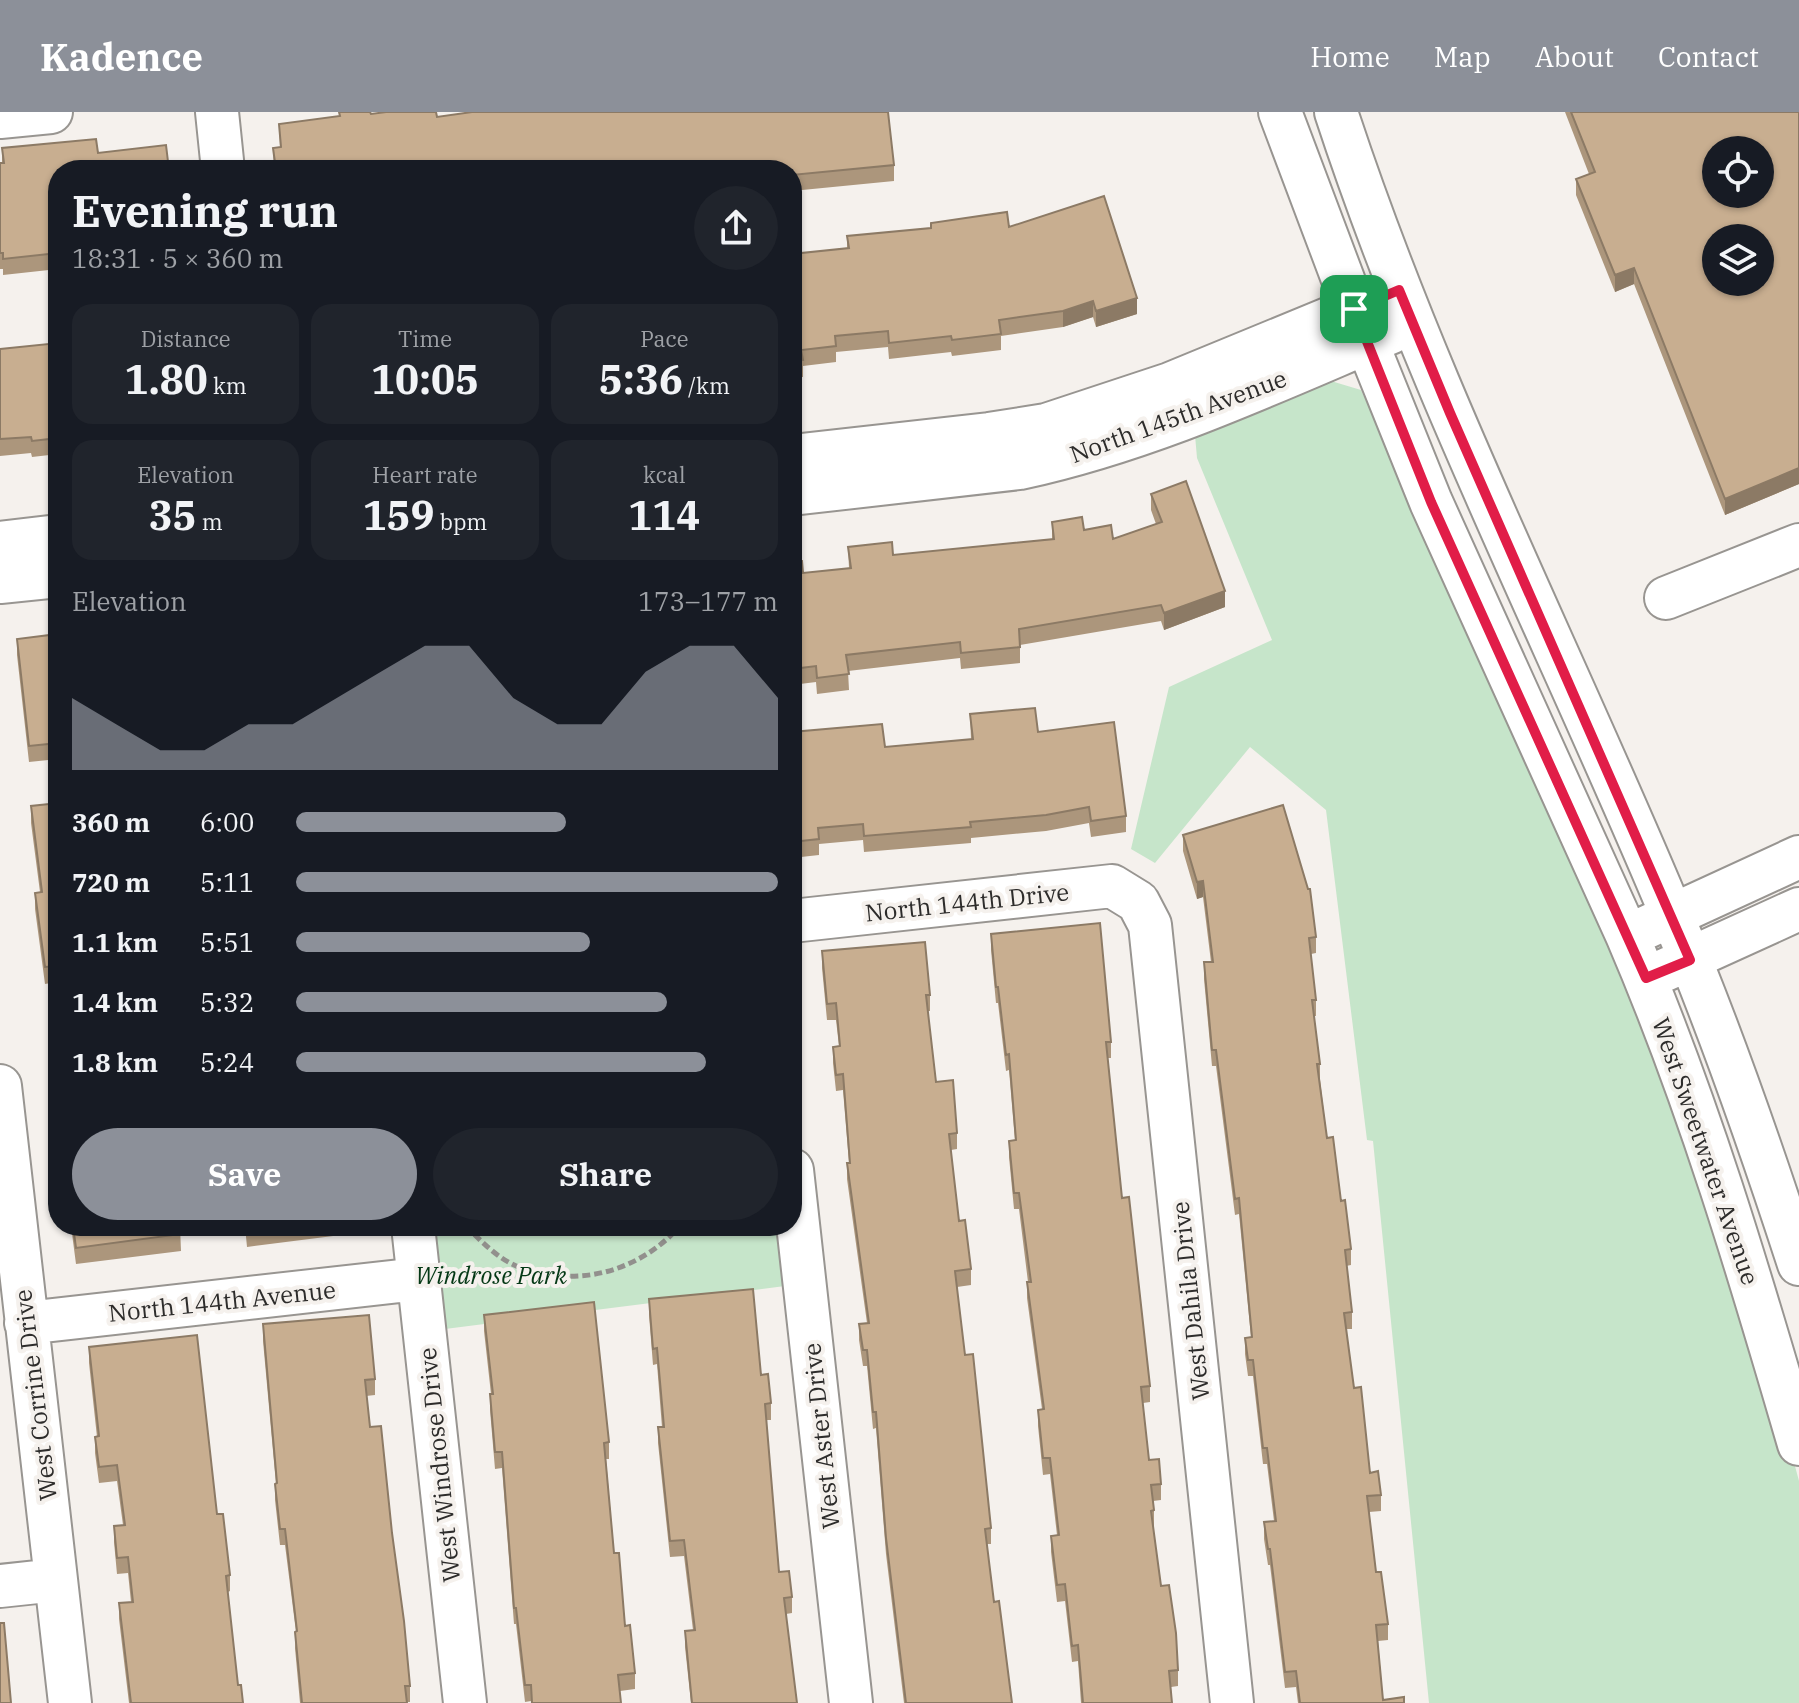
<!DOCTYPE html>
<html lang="en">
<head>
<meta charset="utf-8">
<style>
	:root { --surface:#171b24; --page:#20242c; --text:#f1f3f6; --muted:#9ea1a6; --accent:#8c9099 }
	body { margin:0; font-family:"IBM Plex Serif",serif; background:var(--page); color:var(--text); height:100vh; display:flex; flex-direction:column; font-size:30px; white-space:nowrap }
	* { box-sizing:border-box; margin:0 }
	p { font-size:26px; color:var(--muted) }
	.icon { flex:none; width:44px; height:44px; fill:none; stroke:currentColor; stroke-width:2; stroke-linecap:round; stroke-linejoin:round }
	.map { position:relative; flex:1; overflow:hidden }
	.panel { position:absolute; left:48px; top:48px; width:754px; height:1076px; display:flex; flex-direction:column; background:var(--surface); border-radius:32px; box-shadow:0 2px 6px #0004 }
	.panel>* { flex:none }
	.tools { position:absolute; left:1702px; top:24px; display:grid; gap:16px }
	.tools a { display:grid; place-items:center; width:72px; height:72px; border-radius:50%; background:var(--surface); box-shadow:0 2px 6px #0004; font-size:40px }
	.pin { position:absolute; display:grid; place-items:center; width:68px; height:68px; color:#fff; margin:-34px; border-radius:16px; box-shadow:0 4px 12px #0006 }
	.round { display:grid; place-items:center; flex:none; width:84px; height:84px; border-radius:42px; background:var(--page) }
	.summary { display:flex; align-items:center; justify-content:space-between; height:136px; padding:0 24px }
	h1 { font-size:44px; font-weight:800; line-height:60px }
	.figures { display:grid; grid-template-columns:repeat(3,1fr); gap:12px; height:136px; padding:8px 24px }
	.figures div { display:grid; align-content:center; border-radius:20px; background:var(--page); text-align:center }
	.figures b { font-size:40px; font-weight:800 }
	.figures small { font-size:22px; font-weight:400 }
	.figures p { font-size:22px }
	.chart { height:224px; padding:16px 24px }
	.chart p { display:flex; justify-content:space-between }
	.chart svg { width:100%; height:144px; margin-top:8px; fill:var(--accent); opacity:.7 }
	.primary-button { display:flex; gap:16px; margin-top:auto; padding:16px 24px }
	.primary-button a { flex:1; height:92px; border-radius:48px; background:var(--accent); color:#fff; font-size:32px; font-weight:800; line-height:92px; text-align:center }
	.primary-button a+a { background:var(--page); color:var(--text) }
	ul { padding:0 24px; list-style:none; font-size:26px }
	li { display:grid; grid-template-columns:128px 96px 1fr; align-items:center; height:60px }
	li i { height:20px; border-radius:10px; background:var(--accent) }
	header { display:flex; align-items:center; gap:48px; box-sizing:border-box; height:112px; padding:0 40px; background:var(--accent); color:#fff }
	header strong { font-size:38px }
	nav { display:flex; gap:44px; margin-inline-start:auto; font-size:28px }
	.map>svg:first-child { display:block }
	.green { fill:#c6e5ca }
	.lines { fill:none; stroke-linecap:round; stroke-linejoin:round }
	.minor-casing { stroke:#989591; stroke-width:46 }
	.path { stroke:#92908d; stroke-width:5; stroke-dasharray:8 4; stroke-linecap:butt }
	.minor { stroke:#fff; stroke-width:42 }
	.wall { fill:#ac967c }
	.shaded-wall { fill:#8c7a65 }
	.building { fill:#c8ae90; stroke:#8c7a65; stroke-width:2; fill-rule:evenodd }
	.route-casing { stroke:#fff; stroke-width:16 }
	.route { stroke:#e11d48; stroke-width:10 }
	.labels { text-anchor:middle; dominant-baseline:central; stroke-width:8; stroke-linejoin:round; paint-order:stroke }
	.street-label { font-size:24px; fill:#2d2c2b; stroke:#f5f1ed }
	.park-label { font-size:24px; font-style:italic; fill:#043815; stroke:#f5f1ed }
</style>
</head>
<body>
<header>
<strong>Kadence</strong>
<nav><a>Home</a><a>Map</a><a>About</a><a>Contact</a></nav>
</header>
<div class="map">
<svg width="1799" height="1591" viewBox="0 0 1799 1591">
	<rect width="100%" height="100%" fill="#f5f1ed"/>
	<path class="green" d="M 1331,269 L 1361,278 L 1626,848 L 1769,1258 L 1799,1369 L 1799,1591 L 1429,1591 L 1373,1029 L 1367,1028 L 1326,698 L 1250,635 L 1155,751 L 1131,737 L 1169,575 L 1272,528 L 1197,346 L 1195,323 Z
		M 434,1114 L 779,1114 L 785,1174 L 445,1217 Z"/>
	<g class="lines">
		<defs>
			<path id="minor" d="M 217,0 L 223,58
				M 1280,0 L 1367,231 L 1431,390 L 1627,823 C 1698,988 1749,1160 1799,1332
				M 1336,0 C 1427,278 1561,537 1673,806 C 1721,919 1761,1035 1799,1152
				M 0,5 L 51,0
				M 792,344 L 989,322 L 1046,313 L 1170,272 L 1379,186
				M 792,382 L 1020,356 C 1150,328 1271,271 1392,220
				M 0,431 L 58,424
				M 0,470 L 58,464
				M 1666,486 L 1799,433
				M 792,809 L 1112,774 L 1138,790 L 1150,813 L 1232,1591
				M 1647,815 L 1799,745
				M 1665,858 L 1799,797
				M 0,974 L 70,1591
				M 792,1058 L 851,1591
				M 413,1114 L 465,1591
				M 26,1211 L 418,1167
				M 0,1474 L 56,1468"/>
		</defs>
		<use href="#minor" class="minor-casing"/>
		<path class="path" d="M 466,1114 C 482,1130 499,1148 521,1156 C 579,1176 640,1159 680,1114"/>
		<use href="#minor" class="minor"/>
	</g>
	<path class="wall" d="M 1565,0 L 1799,0 L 1799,372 L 1725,403 L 1634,172 L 1615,180 L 1576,83 L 1576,67 L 1589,62 Z
		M 371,2 L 437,5 L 894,53 L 894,69 L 792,79 L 792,58 L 274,58 L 273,36 L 280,36 L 279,12 Z
		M 2,36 L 58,58 L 58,157 L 3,163 L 3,157 L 0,157 L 0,51 L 2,51 Z
		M 931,111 L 1009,115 L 1137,202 L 1096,215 L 1093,205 L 1063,215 L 1001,224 L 1001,238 L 952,244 L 951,240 L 889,247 L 888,235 L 836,240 L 836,250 L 803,254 L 803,265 L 792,266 L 792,142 L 847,136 L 847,124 L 931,116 Z
		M 58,231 L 58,342 L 32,345 L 31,341 L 0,344 L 0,237 Z
		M 1151,382 L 1225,495 L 1164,518 L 1161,509 L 1020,533 L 1020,551 L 961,557 L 960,546 L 848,559 L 849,578 L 817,582 L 816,570 L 792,573 L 792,450 L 803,461 L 849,456 L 848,435 L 893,443 L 1052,427 L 1052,410 L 1084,418 L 1113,427 L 1156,412 L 1151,398 Z
		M 58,522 L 58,647 L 29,650 L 17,543 L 17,527 Z
		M 970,602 L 1038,620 L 1126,704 L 1126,720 L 1091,725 L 1089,711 L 1046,719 L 971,726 L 971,731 L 864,740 L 863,728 L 819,732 L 819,743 L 792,746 L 792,620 L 885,635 L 971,627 Z
		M 58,691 L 58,892 L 56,870 L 45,872 L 35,797 L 35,781 L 40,780 L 31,711 L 31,694 Z
		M 1183,723 L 1316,825 L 1316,841 L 1311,842 L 1316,888 L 1316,904 L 1314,904 L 1320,952 L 1320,968 L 1327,1026 L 1351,1137 L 1351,1153 L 1346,1154 L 1352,1200 L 1352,1217 L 1346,1217 L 1354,1276 L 1370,1361 L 1381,1383 L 1381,1399 L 1369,1400 L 1376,1460 L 1388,1512 L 1388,1528 L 1378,1529 L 1383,1588 L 1404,1591 L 1298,1591 L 1296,1575 L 1285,1576 L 1270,1453 L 1268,1453 L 1264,1427 L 1264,1410 L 1274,1409 L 1267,1352 L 1263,1352 L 1253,1264 L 1248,1264 L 1245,1242 L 1245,1226 L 1251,1225 L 1239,1102 L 1235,1103 L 1216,954 L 1212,954 L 1204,867 L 1204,850 L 1211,850 L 1203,785 L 1197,787 L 1183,739 Z
		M 991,822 L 1111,930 L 1111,946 L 1108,946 L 1122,1086 L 1150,1274 L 1150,1290 L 1143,1291 L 1149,1348 L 1161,1372 L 1161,1388 L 1153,1389 L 1154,1398 L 1154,1415 L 1153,1415 L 1161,1474 L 1178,1558 L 1178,1574 L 1171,1575 L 1172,1591 L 1081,1591 L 1078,1549 L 1072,1550 L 1065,1489 L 1057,1490 L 1051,1440 L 1051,1424 L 1057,1423 L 1050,1362 L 1043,1363 L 1038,1314 L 1038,1298 L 1042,1297 L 1027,1186 L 1027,1170 L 1028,1170 L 1019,1097 L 1014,1097 L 1009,1045 L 1009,1029 L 1015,1029 L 1009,958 L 1006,959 L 998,891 L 996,891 L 991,838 Z
		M 822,839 L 930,883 L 930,899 L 927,899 L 936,970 L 957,1021 L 957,1037 L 951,1038 L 959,1109 L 971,1157 L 971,1173 L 957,1175 L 965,1243 L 991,1416 L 991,1432 L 987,1432 L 994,1490 L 1012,1591 L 904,1591 L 886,1442 L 876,1316 L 873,1317 L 867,1254 L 863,1254 L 859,1228 L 859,1212 L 867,1211 L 847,1067 L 847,1051 L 849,1051 L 843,978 L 836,979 L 833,951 L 833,935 L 839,934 L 836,908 L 827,908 L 822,856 Z
		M 56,995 L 58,995 L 58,1040 L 56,1011 Z
		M 71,1114 L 180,1114 L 181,1139 L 76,1152 Z
		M 245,1114 L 357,1114 L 357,1121 L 247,1135 Z
		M 649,1187 L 761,1263 L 771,1291 L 771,1308 L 766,1308 L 779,1460 L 792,1485 L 792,1501 L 786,1502 L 797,1591 L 691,1591 L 685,1535 L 685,1519 L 693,1518 L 684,1444 L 670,1445 L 658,1331 L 658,1315 L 662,1315 L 657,1252 L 653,1253 L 649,1203 Z
		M 484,1203 L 609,1330 L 609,1347 L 606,1347 L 614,1441 L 625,1514 L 635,1561 L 635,1577 L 620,1579 L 621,1591 L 531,1591 L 531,1589 L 525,1590 L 516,1512 L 514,1512 L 502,1356 L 495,1357 L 490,1298 L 490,1282 L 491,1282 L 484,1219 Z
		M 263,1212 L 375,1267 L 375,1283 L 366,1284 L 370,1315 L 392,1421 L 410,1574 L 410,1590 L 300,1591 L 295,1536 L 296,1520 L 285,1433 L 280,1433 L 275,1388 L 275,1372 L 276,1372 L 263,1229 Z
		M 89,1235 L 217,1402 L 230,1463 L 230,1479 L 228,1480 L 238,1573 L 243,1591 L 129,1591 L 119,1507 L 119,1491 L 131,1490 L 128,1461 L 117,1462 L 114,1430 L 114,1414 L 123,1413 L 117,1369 L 99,1371 L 95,1341 L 95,1325 L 97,1325 L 89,1251 Z"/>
	<path class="shaded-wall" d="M 1634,156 L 1634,172 L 1615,180 L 1615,163 Z
		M 1137,186 L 1137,202 L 1096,215 L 1096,199 Z
		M 1093,189 L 1093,205 L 1063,215 L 1063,199 Z
		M 1799,356 L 1799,372 L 1725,403 L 1725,387 Z
		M 1225,479 L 1225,495 L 1164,518 L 1164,501 Z
		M 1203,769 L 1203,785 L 1197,787 L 1197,770 Z"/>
	<path class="building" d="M 339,0 L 370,0 L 371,2 L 386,0 L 436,0 L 437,5 L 472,0 L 888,0 L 894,53 L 792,63 L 792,58 L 276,58 L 273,36 L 281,35 L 279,12 L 340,4 Z
		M 1571,0 L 1799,0 L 1799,356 L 1725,387 L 1634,156 L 1615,163 L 1576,67 L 1595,60 ZM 1716,38 L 1760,38 L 1760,82 L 1716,82 ZM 1716,126 L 1760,126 L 1760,170 L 1716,170 Z
		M 96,27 L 98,41 L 166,33 L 169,58 L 58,58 L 58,141 L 3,147 L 3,141 L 0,141 L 0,51 L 4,51 L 2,36 Z
		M 1104,84 L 1137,186 L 1096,199 L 1093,189 L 1063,199 L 999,208 L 1001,222 L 952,228 L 951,224 L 889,231 L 888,219 L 835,224 L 836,234 L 801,238 L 803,248 L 792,250 L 792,142 L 849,136 L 847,124 L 931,116 L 931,111 L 1007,100 L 1009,115 Z
		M 58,231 L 58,326 L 32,329 L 31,325 L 0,327 L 0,237 Z
		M 1186,369 L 1225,479 L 1164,501 L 1161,493 L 1019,517 L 1020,535 L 961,541 L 960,530 L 846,543 L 849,562 L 817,566 L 816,554 L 792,557 L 792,450 L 802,449 L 803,461 L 851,456 L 848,435 L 892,430 L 893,443 L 1054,427 L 1052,410 L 1082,405 L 1084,418 L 1111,413 L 1113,427 L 1162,410 L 1151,382 Z
		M 58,522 L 58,631 L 29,634 L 17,527 Z
		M 1035,596 L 1038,620 L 1114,610 L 1126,704 L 1091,709 L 1089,695 L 1046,703 L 970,710 L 971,715 L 864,724 L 863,712 L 818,716 L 819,727 L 792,730 L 792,620 L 882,612 L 885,635 L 973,627 L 970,602 Z
		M 58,691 L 58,876 L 56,854 L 45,855 L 35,781 L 42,780 L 31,694 Z
		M 1283,693 L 1308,777 L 1310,777 L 1316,825 L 1309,826 L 1316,888 L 1312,888 L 1320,952 L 1317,952 L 1327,1026 L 1333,1025 L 1341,1089 L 1345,1088 L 1351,1137 L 1345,1138 L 1352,1200 L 1344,1201 L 1354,1276 L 1361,1275 L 1370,1361 L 1378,1359 L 1381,1383 L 1367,1384 L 1376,1460 L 1381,1460 L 1388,1512 L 1376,1513 L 1383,1588 L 1404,1585 L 1404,1591 L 1300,1591 L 1296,1559 L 1285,1560 L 1270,1437 L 1268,1437 L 1264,1410 L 1276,1409 L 1267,1336 L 1263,1336 L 1253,1248 L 1248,1248 L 1245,1226 L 1252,1225 L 1239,1086 L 1235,1087 L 1216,938 L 1212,938 L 1204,850 L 1213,850 L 1203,769 L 1197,770 L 1183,723 Z
		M 1100,811 L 1111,930 L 1106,930 L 1122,1086 L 1129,1085 L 1150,1274 L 1141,1275 L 1149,1348 L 1159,1347 L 1161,1372 L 1151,1373 L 1154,1398 L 1151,1399 L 1161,1474 L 1169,1473 L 1176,1521 L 1178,1558 L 1169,1559 L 1172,1591 L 1083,1591 L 1078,1533 L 1072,1534 L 1065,1472 L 1057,1473 L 1051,1424 L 1059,1423 L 1050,1346 L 1043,1346 L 1038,1298 L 1044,1297 L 1027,1170 L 1031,1170 L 1019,1081 L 1014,1081 L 1009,1029 L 1016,1028 L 1009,942 L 1006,943 L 998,875 L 996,875 L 991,822 Z
		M 925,830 L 930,883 L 926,883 L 936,970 L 953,968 L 957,1021 L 949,1022 L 959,1109 L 965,1108 L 971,1157 L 955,1159 L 965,1243 L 973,1242 L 991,1416 L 985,1417 L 994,1490 L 999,1489 L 1012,1591 L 906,1591 L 886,1426 L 876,1300 L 873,1300 L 867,1238 L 863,1238 L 859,1212 L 869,1211 L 847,1051 L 850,1051 L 843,962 L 836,963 L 833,935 L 840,934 L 836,891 L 827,892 L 822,839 Z
		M 56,995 L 58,995 L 58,1024 Z
		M 73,1114 L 180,1114 L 181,1122 L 76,1136 Z
		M 247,1114 L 288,1114 L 247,1119 Z
		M 753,1177 L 761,1263 L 768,1262 L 771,1291 L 765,1292 L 779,1460 L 789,1459 L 792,1485 L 784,1486 L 797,1591 L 692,1591 L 685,1519 L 695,1518 L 684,1428 L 670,1429 L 658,1315 L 664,1315 L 657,1236 L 653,1237 L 649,1187 Z
		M 594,1190 L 609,1330 L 604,1331 L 614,1441 L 619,1441 L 625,1514 L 630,1513 L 635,1561 L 618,1563 L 621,1591 L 532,1591 L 531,1573 L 525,1573 L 516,1496 L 514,1496 L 502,1340 L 495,1340 L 490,1282 L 493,1282 L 484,1203 Z
		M 369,1203 L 375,1267 L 365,1268 L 370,1315 L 381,1314 L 392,1421 L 404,1509 L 410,1574 L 405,1574 L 407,1591 L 302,1591 L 295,1520 L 297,1519 L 285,1417 L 280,1417 L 275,1372 L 277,1371 L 263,1212 Z
		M 197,1223 L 217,1402 L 223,1402 L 230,1463 L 226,1464 L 238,1573 L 241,1573 L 243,1591 L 131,1591 L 119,1491 L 133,1490 L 128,1445 L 117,1446 L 114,1414 L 125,1413 L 117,1353 L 99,1355 L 95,1325 L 99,1324 L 89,1235 Z
		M 0,1511 L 4,1511 L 11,1591 L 0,1591 Z"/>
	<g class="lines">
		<defs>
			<path id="route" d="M 1399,178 L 1450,301 L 1690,848 L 1646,866 L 1431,390 L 1354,197 Z"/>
		</defs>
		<use href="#route" class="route-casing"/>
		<use href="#route" class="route"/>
	</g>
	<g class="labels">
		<g class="street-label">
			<text transform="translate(1178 304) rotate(-20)">North 145th Avenue</text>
			<text transform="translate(967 790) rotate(-6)">North 144th Drive</text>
			<text transform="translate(1706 1039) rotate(71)">West Sweetwater Avenue</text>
			<text transform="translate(222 1189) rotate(-6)">North 144th Avenue</text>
			<text transform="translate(1190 1189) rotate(-96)">West Dahila Drive</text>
			<text transform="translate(35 1283) rotate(-97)">West Corrine Drive</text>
			<text transform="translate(821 1324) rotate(-96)">West Aster Drive</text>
			<text transform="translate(439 1353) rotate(-96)">West Windrose Drive</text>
		</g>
		<g class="park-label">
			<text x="491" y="1163">Windrose Park</text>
		</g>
	</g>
</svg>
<div class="tools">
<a><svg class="icon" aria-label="locate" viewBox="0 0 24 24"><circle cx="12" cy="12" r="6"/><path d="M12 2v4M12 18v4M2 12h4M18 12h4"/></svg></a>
<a><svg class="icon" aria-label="layers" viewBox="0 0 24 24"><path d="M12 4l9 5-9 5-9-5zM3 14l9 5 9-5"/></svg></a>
</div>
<div class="pin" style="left:1354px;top:197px;background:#1e9e55"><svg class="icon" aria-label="arrive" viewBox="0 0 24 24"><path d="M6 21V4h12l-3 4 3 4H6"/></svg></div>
<section class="panel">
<div class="summary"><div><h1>Evening run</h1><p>18:31 · 5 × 360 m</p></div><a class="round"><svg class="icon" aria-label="share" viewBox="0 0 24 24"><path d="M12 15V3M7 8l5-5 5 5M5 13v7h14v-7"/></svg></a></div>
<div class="figures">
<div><p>Distance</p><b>1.80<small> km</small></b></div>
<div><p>Time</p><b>10:05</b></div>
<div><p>Pace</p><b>5:36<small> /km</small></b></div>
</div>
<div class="figures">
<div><p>Elevation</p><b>35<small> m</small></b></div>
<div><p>Heart rate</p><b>159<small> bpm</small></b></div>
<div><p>kcal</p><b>114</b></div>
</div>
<div class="chart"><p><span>Elevation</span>173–177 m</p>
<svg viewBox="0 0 160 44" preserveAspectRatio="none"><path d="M0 44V22L10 30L20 38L30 38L40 30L50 30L60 22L70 14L80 6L90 6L100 22L110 30L120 30L130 14L140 6L150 6L160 22V44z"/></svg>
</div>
<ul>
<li><b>360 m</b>6:00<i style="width:56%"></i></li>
<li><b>720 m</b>5:11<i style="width:100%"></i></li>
<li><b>1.1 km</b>5:51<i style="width:61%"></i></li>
<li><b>1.4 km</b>5:32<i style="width:77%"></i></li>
<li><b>1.8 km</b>5:24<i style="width:85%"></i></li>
</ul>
<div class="primary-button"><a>Save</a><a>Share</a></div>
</section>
</div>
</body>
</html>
